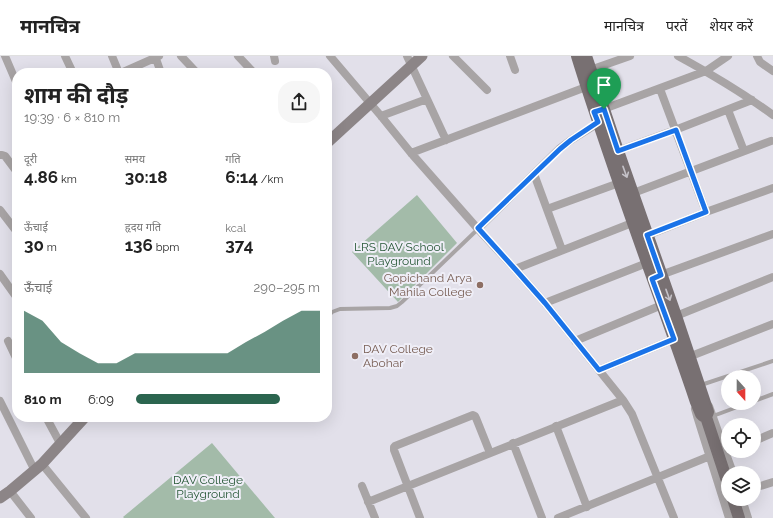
<!DOCTYPE html>
<html lang="hi">
<head>
<meta charset="utf-8">
<style>
	:root { --surface:#fff; --page:#f6f6f6; --text:#222; --muted:#767676; --line:#e0e0e0; --accent:#2b654f }
	body { margin:0; font-family:Raleway,"Noto Sans Devanagari",sans-serif; background:var(--page); color:var(--text); height:100vh; display:flex; flex-direction:column; font-size:15px; white-space:nowrap }
	* { box-sizing:border-box; margin:0 }
	p { font-size:13px; color:var(--muted) }
	.icon { flex:none; width:22px; height:22px; fill:none; stroke:currentColor; stroke-width:2; stroke-linecap:round; stroke-linejoin:round }
	.map { position:relative; flex:1; overflow:hidden }
	.sheet { position:absolute; left:12px; top:12px; width:320px; height:354px; display:flex; flex-direction:column; background:var(--surface); border-radius:16px; box-shadow:0 4px 16px #0002 }
	.sheet>* { flex:none }
	.needle { width:26px; rotate:159deg }
	.tools { position:absolute; left:721px; top:314px; display:grid; gap:8px }
	.tools a { display:grid; place-items:center; width:40px; height:40px; border-radius:50%; background:var(--surface); box-shadow:0 4px 16px #0002; font-size:20px }
	.pin { position:absolute; display:grid; place-items:center; width:34px; height:34px; color:#fff; margin:-41px -17px; border-radius:50% 50% 50% 0; rotate:-45deg; box-shadow:0 0 4px #0007 }
	.pin .icon { rotate:45deg }
	.round { display:grid; place-items:center; flex:none; width:42px; height:42px; border-radius:16px; background:var(--page) }
	.head { display:flex; align-items:center; justify-content:space-between; height:68px; padding:0 12px }
	h1 { font-size:22px; font-weight:700; line-height:30px }
	.metrics { display:grid; grid-template-columns:repeat(3,1fr); gap:6px; height:68px; padding:4px 12px }
	.metrics div { display:grid; align-content:center }
	.metrics b { font-size:17px; font-weight:700 }
	.metrics small { font-size:11px; font-weight:400 }
	.metrics p { font-size:11px }
	.chart { height:112px; padding:8px 12px }
	.chart p { display:flex; justify-content:space-between }
	.chart svg { width:100%; height:72px; margin-top:4px; fill:var(--accent); opacity:.7 }
	ul { padding:0 12px; list-style:none; font-size:13px }
	li { display:grid; grid-template-columns:64px 48px 1fr; align-items:center; height:30px }
	li i { height:10px; border-radius:5px; background:var(--accent) }
	header { display:flex; align-items:center; gap:24px; box-sizing:border-box; height:56px; padding:0 20px; background:var(--surface); border-bottom:1px solid var(--line) }
	header strong { font-size:19px }
	nav { display:flex; gap:22px; margin-inline-start:auto; font-size:14px }
	.map>svg:first-child { display:block }
	.green { fill:#a3bba9 }
	.lines { fill:none; stroke-linecap:round; stroke-linejoin:round }
	.lane { stroke:#a8a4a5; stroke-width:4 }
	.street { stroke:#a8a4a5; stroke-width:8 }
	.secondary { stroke:#8c8587; stroke-width:11 }
	.primary { stroke:#787072; stroke-width:12 }
	.oneway { stroke:#c5c2c8 }
	.route-casing { stroke:#fff; stroke-width:8 }
	.route { stroke:#1a73e8; stroke-width:5 }
	.education-dot { fill:#8d6e63; stroke:#efeef7; stroke-width:1.5 }
	.labels { text-anchor:middle; dominant-baseline:central; stroke-width:4; stroke-linejoin:round; paint-order:stroke }
	.park-label { font-size:12px; fill:#265736; stroke:#efeef7 }
	.education-label { font-size:12px; fill:#785e54; stroke:#efeef7; text-anchor:end }
</style>
</head>
<body>
<header>
<strong>मानचित्र</strong>
<nav><a>मानचित्र</a><a>परतें</a><a>शेयर करें</a></nav>
</header>
<div class="map">
<svg width="773" height="462" viewBox="0 0 773 462">
	<rect width="100%" height="100%" fill="#e2e0ea"/>
	<path class="green" d="M 417,139 L 457,187 L 398,246 L 352,196 Z
		M 212,387 L 275,462 L 124,462 L 123,461 Z"/>
	<g class="lines">
		<path class="lane" d="M 327,261 L 332,256 L 340,253 L 390,252 L 397,250 L 402,246 L 478,173
			M 701,329 L 773,305
			M 754,345 L 773,338
			M 713,360 L 748,347"/>
		<path class="street" d="M 5,0 L 17,28
			M 65,0 L 73,17
			M 112,0 L 119,17
			M 155,0 L 161,17
			M 181,0 L 197,17
			M 238,0 L 254,17
			M 274,0 L 275,5
			M 330,0 L 381,60 L 411,97 L 478,173 L 515,213 L 545,247 L 623,344 L 632,358 L 674,462
			M 453,0 L 487,34
			M 510,0 L 515,14
			M 678,0 C 711,18 743,37 773,59
			M 757,0 L 760,6 L 773,15
			M 590,14 L 630,0
			M 121,17 L 159,0
			M 660,33 L 706,156
			M 427,43 L 446,84
			M 601,54 L 706,15 L 728,0
			M 728,54 L 744,95
			M 381,60 L 427,43 L 407,0
			M 615,96 L 675,74 L 752,44
			M 411,97 L 586,31
			M 0,99 L 2,99 L 5,100 L 17,116
			M 534,118 L 562,194
			M 628,139 L 771,85
			M 547,153 L 619,127
			M 0,154 L 17,176
			M 478,173 L 559,93 L 571,84 L 598,67
			M 643,181 L 706,156 L 773,132
			M 515,213 L 632,167
			M 0,218 L 17,242
			M 658,220 L 773,178
			M 545,247 L 647,207
			M 676,260 L 773,221
			M 8,285 L 17,304
			M 575,285 L 662,249
			M 686,302 L 773,268
			M 599,314 L 674,283
			M 0,345 L 35,415
			M 709,350 L 733,417
			M 695,353 L 697,360 L 729,462
			M 46,361 L 61,389
			M 556,370 L 587,451
			M 754,385 L 773,377
			M 513,387 L 542,462
			M 42,408 L 86,462
			M 362,430 L 375,462
			M 754,432 L 773,426
			M 10,435 L 31,462
			M 742,443 L 748,462
			M 368,446 L 623,344
			M 420,462 L 394,394 L 394,391 L 395,390 L 473,359 L 475,360 L 476,362 L 490,397
			M 558,462 L 710,400"/>
		<path class="secondary" d="M 327,87 L 422,0
			M 0,442 L 10,435 L 42,408 L 85,361"/>
		<path class="primary" d="M 577,0 C 613,117 657,231 696,346 L 701,358 L 703,360
			M 586,0 L 618,95 L 676,260 L 708,356 L 706,361 L 728,428
			M 733,443 L 739,462"/>
	</g>
	<defs><path id="oneway-shaft" d="M-6 0H5M1.5-3L5.5 0L1.5 3" fill="none" stroke-width="1.6" stroke-linecap="round" stroke-linejoin="round"/></defs>
	<g class="oneway">
		<use href="#oneway-shaft" transform="translate(625 116) rotate(70)"/>
		<use href="#oneway-shaft" transform="translate(668 239) rotate(70)"/>
	</g>
	<g class="lines">
		<defs>
			<path id="route" d="M 604,53 L 618,95 L 676,74 L 706,156 L 647,179 L 661,219 L 652,223 L 674,283 L 599,314 L 545,247 L 515,213 L 478,172 L 560,93 L 571,84 L 598,66 L 594,56 Z"/>
		</defs>
		<use href="#route" class="route-casing"/>
		<use href="#route" class="route"/>
	</g>
	<g class="education-dot">
		<circle cx="480" cy="229" r="4"/>
		<circle cx="355" cy="300" r="4"/>
	</g>
	<g class="labels">
		<g class="park-label">
			<text x="399" y="191">LRS DAV School<tspan x="399" dy="14">Playground</tspan></text>
			<text x="208" y="424">DAV College<tspan x="208" dy="14">Playground</tspan></text>
		</g>
		<g class="education-label">
			<text x="472" y="222">Gopichand Arya<tspan x="472" dy="14">Mahila College</tspan></text>
			<text x="363" y="293" text-anchor="start">DAV College<tspan x="363" dy="14">Abohar</tspan></text>
		</g>
	</g>
</svg>
<div class="tools">
<a><svg class="needle" viewBox="-14 -14 28 28"><path d="M0-13l5 13h-10z" fill="#e53935"/><path d="M0 13l5-13h-10z" fill="#767676"/></svg></a>
<a><svg class="icon" aria-label="locate" viewBox="0 0 24 24"><circle cx="12" cy="12" r="6"/><path d="M12 2v4M12 18v4M2 12h4M18 12h4"/></svg></a>
<a><svg class="icon" aria-label="layers" viewBox="0 0 24 24"><path d="M12 4l9 5-9 5-9-5zM3 14l9 5 9-5"/></svg></a>
</div>
<div class="pin" style="left:604px;top:53px;background:#1e9e55"><svg class="icon" aria-label="arrive" viewBox="0 0 24 24"><path d="M6 21V4h12l-3 4 3 4H6"/></svg></div>
<section class="sheet">
<div class="head"><div><h1>शाम की दौड़</h1><p>19:39 · 6 × 810 m</p></div><a class="round"><svg class="icon" aria-label="share" viewBox="0 0 24 24"><path d="M12 15V3M7 8l5-5 5 5M5 13v7h14v-7"/></svg></a></div>
<div class="metrics">
<div><p>दूरी</p><b>4.86<small> km</small></b></div>
<div><p>समय</p><b>30:18</b></div>
<div><p>गति</p><b>6:14<small> /km</small></b></div>
</div>
<div class="metrics">
<div><p>ऊँचाई</p><b>30<small> m</small></b></div>
<div><p>हृदय गति</p><b>136<small> bpm</small></b></div>
<div><p>kcal</p><b>374</b></div>
</div>
<div class="chart"><p><span>ऊँचाई</span>290–295 m</p>
<svg viewBox="0 0 160 44" preserveAspectRatio="none"><path d="M0 44V6L10 12L20 25L30 32L40 38L50 38L60 32L70 32L80 32L90 32L100 32L110 32L120 25L130 19L140 12L150 6L160 6V44z"/></svg>
</div>
<ul>
<li><b>810 m</b>6:09<i style="width:78%"></i></li>
</ul>
</section>
</div>
</body>
</html>
